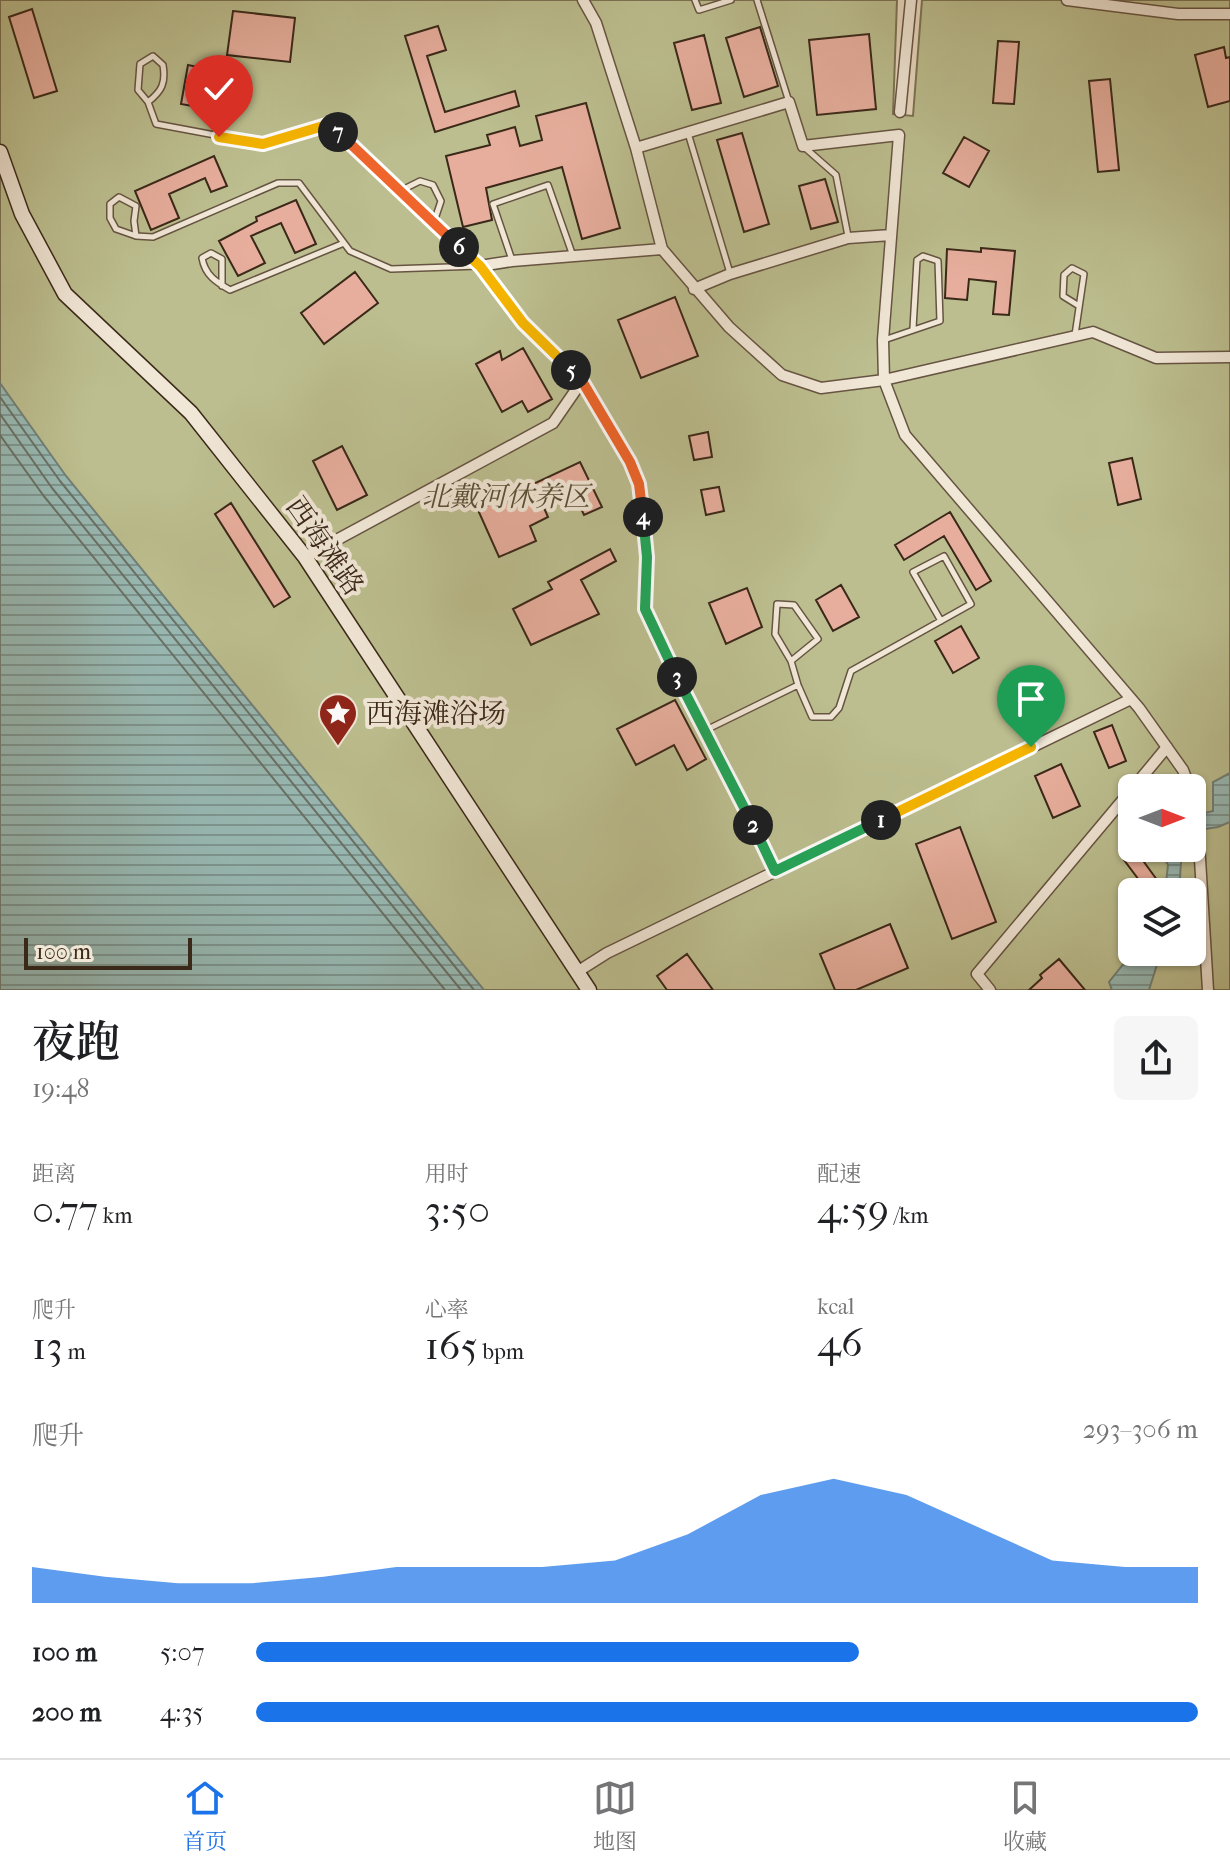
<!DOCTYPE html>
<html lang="zh">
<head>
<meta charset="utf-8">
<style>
	:root { --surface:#fff; --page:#f6f6f6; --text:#202124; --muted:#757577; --line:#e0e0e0; --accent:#1a73e8 }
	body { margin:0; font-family:"IM FELL French Canon","Noto Serif SC",serif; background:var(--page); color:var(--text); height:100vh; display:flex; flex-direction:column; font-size:30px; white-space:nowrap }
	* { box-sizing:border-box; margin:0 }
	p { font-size:26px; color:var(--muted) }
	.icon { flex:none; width:44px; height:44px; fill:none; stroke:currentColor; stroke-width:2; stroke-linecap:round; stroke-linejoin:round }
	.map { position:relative; height:990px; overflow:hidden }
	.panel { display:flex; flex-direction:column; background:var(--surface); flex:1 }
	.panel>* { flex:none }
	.needle { width:52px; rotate:90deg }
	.fabs { position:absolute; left:1118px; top:774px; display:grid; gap:16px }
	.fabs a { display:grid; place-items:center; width:88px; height:88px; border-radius:12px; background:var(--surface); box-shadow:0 2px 6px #0004; font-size:40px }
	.scale { position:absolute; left:24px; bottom:20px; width:168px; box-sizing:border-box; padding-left:8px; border:4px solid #3a2818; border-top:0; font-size:22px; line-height:28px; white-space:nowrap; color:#3a2818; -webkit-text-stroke:6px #f1e7d7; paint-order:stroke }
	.pin { position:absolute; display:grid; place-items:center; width:68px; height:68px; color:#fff; margin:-82px -34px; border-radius:50% 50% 50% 0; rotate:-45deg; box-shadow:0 0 8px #0007 }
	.pin .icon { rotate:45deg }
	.km { position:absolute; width:40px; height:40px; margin:-20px; border-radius:50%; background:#222; color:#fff; font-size:22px; line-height:40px; text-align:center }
	.round { display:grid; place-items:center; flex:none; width:84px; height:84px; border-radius:12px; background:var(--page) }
	.overview { display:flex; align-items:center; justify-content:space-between; height:136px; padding:0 32px }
	h1 { font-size:44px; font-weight:600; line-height:60px }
	.stats { display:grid; grid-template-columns:repeat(3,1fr); gap:12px; height:136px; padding:8px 32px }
	.stats div { display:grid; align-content:center }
	.stats b { font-size:40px; font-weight:600 }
	.stats small { font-size:22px; font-weight:400 }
	.stats p { font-size:22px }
	.chart { height:224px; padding:16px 32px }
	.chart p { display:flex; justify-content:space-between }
	.chart svg { width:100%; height:144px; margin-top:8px; fill:var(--accent); opacity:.7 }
	ul { padding:0 32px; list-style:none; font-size:26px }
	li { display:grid; grid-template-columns:128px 96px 1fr; align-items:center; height:60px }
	li i { height:20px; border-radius:10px; background:var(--accent) }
	.dock { display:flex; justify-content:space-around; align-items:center; height:112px; border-top:2px solid var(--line); background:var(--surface); font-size:22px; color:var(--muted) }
	.dock a { display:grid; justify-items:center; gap:4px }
	.dock .current { color:var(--accent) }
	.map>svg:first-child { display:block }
	.park { fill:#bcbe8f; stroke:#7b7354; stroke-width:2; fill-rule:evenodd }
	.water { fill:url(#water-rules); stroke:#728076; stroke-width:2 }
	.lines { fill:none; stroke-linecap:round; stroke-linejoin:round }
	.shore { stroke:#697166; stroke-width:2 }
	.building { fill:#e7ae9d; stroke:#3a2818; stroke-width:2 }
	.lane-casing { stroke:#665442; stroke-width:8 }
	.street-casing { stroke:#665442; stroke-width:13 }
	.secondary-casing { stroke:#3a2818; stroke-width:17 }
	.lane { stroke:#f1e7d7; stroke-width:5 }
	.street { stroke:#f1e7d7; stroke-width:10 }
	.secondary { stroke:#f1e7d7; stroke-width:14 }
	.split-1-casing { stroke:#fff; stroke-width:16 }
	.split-2-casing { stroke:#fff; stroke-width:16 }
	.split-3-casing { stroke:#fff; stroke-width:16 }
	.split-4-casing { stroke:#fff; stroke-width:16 }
	.split-5-casing { stroke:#fff; stroke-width:16 }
	.split-6-casing { stroke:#fff; stroke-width:16 }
	.split-7-casing { stroke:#fff; stroke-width:16 }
	.split-8-casing { stroke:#fff; stroke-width:16 }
	.split-1 { stroke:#f5b400; stroke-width:10 }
	.split-2 { stroke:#22a559; stroke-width:10 }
	.split-3 { stroke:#22a559; stroke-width:10 }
	.split-4 { stroke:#22a559; stroke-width:10 }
	.split-5 { stroke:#f0652b; stroke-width:10 }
	.split-6 { stroke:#f5b400; stroke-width:10 }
	.split-7 { stroke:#f0652b; stroke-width:10 }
	.split-8 { stroke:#f5b400; stroke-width:10 }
	.labels { text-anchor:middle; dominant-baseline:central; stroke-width:8; stroke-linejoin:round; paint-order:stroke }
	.park-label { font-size:28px; font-style:italic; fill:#5a4e36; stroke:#f1e7d7 }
	.street-label { font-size:28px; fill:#3a2818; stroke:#f1e7d7 }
	.poi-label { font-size:28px; fill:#3a2818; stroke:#f1e7d7; text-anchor:start }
</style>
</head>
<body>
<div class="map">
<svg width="1230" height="990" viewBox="0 0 1230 990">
	<defs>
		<pattern id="water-rules" width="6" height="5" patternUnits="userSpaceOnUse" patternTransform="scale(2)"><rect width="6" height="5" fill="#98bab5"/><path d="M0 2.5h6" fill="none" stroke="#7d9792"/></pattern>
	</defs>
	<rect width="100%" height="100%" fill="#eadac2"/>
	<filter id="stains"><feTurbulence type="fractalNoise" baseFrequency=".0025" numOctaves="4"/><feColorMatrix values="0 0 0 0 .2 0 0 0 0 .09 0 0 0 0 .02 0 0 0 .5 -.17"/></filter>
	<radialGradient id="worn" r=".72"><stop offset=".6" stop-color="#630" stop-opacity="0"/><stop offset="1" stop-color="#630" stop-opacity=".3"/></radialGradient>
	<path class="park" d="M 0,0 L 897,0 L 893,114 L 913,116 L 922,0 L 1230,0 L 1230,990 L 0,990 ZM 1132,788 L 1192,788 L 1192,848 L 1132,848 ZM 1132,892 L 1192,892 L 1192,952 L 1132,952 Z"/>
	<path class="water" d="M 0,383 L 66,476 L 484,990 L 0,990 Z
		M 1230,773 L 1230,822 L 1218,827 L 1192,831 L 1192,816 L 1213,811 L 1213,782 Z
		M 1159,848 L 1182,848 L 1179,892 L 1165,892 L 1168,865 Z
		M 1133,952 L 1161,952 L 1149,990 L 1112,990 L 1109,982 Z"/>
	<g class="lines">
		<path class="shore" d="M 0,397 L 60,481 L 474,990
			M 0,414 L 52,488 L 461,990
			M 0,435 L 43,495 L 445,990"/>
	</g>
	<path class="building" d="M 32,9 L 57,91 L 34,98 L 9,17 Z
		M 233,11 L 295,18 L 290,62 L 227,55 Z
		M 438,26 L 446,50 L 427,56 L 445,112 L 515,91 L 519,106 L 435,132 L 405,36 Z
		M 760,27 L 778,86 L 744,97 L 726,38 Z
		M 869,34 L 876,109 L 817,115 L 809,40 Z
		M 704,35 L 721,103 L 692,110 L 674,43 Z
		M 998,41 L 1019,42 L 1014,104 L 993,103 Z
		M 1224,47 L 1226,58 L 1230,57 L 1230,101 L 1208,107 L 1195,55 Z
		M 188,65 L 240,76 L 233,118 L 214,114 L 215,110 L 181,104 Z
		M 1110,79 L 1119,170 L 1098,172 L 1089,81 Z
		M 586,103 L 620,228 L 582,239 L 562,167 L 486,188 L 492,220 L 463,227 L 446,156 L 490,145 L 487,135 L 515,127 L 520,146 L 542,140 L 536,116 Z
		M 742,133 L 769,224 L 744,232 L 717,140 Z
		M 964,137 L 989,151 L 969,187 L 943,173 Z
		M 214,156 L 227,186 L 211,192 L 205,178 L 169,194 L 179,218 L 151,230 L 135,191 Z
		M 825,179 L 838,222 L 811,229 L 799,186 Z
		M 296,200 L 316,244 L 295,253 L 281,223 L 251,236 L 265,263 L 238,276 L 219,241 L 257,221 L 256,217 Z
		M 981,248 L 1015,251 L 1009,315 L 993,314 L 996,282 L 969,279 L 967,300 L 945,298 L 947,249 L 981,252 Z
		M 355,272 L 378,303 L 324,344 L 301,313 Z
		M 675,297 L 698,356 L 641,378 L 618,320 Z
		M 523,348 L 552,399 L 528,412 L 522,401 L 502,412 L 476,364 L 500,351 L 502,360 Z
		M 708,432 L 712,457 L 694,460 L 689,436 Z
		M 342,446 L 367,495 L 337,510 L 313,461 Z
		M 1132,458 L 1141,499 L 1118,505 L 1109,463 Z
		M 580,462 L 602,507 L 584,515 L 570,485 L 540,499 L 548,517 L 530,526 L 536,541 L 499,557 L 478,510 Z
		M 719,487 L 724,511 L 706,515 L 701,490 Z
		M 231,503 L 290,597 L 274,607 L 215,514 Z
		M 950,512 L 991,581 L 976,590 L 944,536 L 904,560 L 895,545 Z
		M 610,549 L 616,561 L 581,580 L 599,614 L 531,645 L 513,609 L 552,589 L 548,582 Z
		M 841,585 L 859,617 L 833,631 L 816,600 Z
		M 747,588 L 762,627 L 726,644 L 709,603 Z
		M 961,626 L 979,658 L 953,673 L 935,641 Z
		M 675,700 L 706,759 L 687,770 L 674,745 L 636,765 L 617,729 Z
		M 1112,725 L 1126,761 L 1109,768 L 1094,732 Z
		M 1061,764 L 1080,806 L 1053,818 L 1035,776 Z
		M 960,827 L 996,922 L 952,939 L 916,844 Z
		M 1136,851 L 1160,884 L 1150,892 L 1148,892 L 1124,860 Z
		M 890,924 L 908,968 L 856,990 L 835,990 L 820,954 Z
		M 687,954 L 713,990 L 667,990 L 657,976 Z
		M 1059,959 L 1085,990 L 1029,990 L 1042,978 L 1040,975 Z"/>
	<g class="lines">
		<defs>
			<path id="lane" d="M 695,0 L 699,10 L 731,0
				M 757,0 L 789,102
				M 148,102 C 162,91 166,83 163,65 L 153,56 L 140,64 L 138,90 L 148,102 L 156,124 L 263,144 L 330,124 L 479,266
				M 688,133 L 730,273
				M 803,146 L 836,175 L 848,236
				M 400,191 L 420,181 L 433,185 L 441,201 L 434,222
				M 136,236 L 134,221 L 136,206 L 119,197 L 110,204 L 110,218 L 116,229 L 136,236 L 153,237 L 278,183 L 299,183 L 350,251 L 391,269 L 479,266
				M 512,260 L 493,204 L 548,185 L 573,256
				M 222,286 L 222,259 L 211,253 L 202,258 C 205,275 216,282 230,290 L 344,243
				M 1075,335 L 1084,274 L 1072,268 L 1064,275 L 1063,296 L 1079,306
				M 884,340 L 940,321 L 938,261 L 923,256 L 917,260 L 913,328
				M 791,661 L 775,634 L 777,604 L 794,605 L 818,639 L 791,661 L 798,685 L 812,717 L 831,717 L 839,708 L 851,671 L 971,604 L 944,556 L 913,572 L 941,621
				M 706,730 L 798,685"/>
			<path id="street" d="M 583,0 L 596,23 L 636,148 L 662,249 L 729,327 L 782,375 L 821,388 L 884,380 L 1093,332 L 1156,358 L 1230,357
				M 1067,0 L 1178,14 L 1230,14
				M 900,112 L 911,0
				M 636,148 L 789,102 L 803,146 L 899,135 L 883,340 L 884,380 L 905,435 L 1139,708 L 1183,770 L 1190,788
				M 662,249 L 512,261 L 480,266 L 523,323 L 582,381 L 630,462 L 639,484 L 647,557 L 645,609 L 665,655 L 721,759 L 775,871
				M 694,289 L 730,274 L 848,238 L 891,235
				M 305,557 L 553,423 L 582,381
				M 1133,788 L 1167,747
				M 1192,795 L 1197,810 L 1208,990
				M 577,972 L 607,953 L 1131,699
				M 990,990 L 977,974 L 1132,789"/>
			<path id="secondary" d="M 0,152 L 22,214 L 65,294 L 191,413 L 305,557 L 589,990"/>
		</defs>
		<use href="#lane" class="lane-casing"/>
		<use href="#street" class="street-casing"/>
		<use href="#secondary" class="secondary-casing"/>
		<use href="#lane" class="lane"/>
		<use href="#street" class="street"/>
		<use href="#secondary" class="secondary"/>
	</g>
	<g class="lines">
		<defs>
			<path id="split-1" d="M 881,820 L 1031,747"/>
			<path id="split-2" d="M 753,825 L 775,871 L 881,820"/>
			<path id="split-3" d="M 677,677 L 753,825"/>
			<path id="split-4" d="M 643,517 L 647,557 L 645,609 L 677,677"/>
			<path id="split-5" d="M 571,370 L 582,381 L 630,462 L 639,484 L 643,517"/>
			<path id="split-6" d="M 459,247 L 480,266 L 523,323 L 571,370"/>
			<path id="split-7" d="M 338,132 L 459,247"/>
			<path id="split-8" d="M 219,137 L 263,144 L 330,124 L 338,132"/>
		</defs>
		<use href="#split-1" class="split-1-casing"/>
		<use href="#split-2" class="split-2-casing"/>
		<use href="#split-3" class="split-3-casing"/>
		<use href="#split-4" class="split-4-casing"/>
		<use href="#split-5" class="split-5-casing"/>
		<use href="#split-6" class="split-6-casing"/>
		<use href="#split-7" class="split-7-casing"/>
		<use href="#split-8" class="split-8-casing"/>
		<use href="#split-1" class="split-1"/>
		<use href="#split-2" class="split-2"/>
		<use href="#split-3" class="split-3"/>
		<use href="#split-4" class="split-4"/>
		<use href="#split-5" class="split-5"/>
		<use href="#split-6" class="split-6"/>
		<use href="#split-7" class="split-7"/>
		<use href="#split-8" class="split-8"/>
	</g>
	<defs>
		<symbol id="sight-pin" viewBox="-11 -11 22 30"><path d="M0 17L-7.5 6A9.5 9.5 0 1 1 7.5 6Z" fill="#8f2418" stroke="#f1e7d7"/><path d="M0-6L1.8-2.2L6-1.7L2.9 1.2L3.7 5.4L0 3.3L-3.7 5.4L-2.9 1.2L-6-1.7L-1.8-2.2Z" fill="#fff"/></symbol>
	</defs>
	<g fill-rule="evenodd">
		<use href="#sight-pin" x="316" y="691" width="44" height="60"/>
	</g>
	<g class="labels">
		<g class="park-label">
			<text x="506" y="496">北戴河休养区</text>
		</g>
		<g class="street-label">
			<text transform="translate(325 546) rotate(55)">西海滩路</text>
		</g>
		<g class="poi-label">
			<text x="366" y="713">西海滩浴场</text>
		</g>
	</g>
	<rect width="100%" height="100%" filter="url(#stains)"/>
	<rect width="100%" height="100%" fill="url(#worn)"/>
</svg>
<div class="fabs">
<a><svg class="needle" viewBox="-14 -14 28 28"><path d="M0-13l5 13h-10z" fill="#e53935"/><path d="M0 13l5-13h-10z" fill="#757577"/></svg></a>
<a><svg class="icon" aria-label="layers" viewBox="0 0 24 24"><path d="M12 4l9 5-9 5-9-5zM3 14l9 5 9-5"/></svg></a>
</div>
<div class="scale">100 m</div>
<div class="pin" style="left:1031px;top:747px;background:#1e9e55"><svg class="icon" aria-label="arrive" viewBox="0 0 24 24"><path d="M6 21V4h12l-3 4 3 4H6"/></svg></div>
<div class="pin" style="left:219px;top:137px;background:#d93025"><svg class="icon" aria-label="check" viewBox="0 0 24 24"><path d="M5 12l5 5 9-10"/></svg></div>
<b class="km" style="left:881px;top:820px">1</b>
<b class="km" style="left:753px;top:825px">2</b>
<b class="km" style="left:677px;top:677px">3</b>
<b class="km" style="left:643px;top:517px">4</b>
<b class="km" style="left:571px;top:370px">5</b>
<b class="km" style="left:459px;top:247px">6</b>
<b class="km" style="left:338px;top:132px">7</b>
</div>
<section class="panel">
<div class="overview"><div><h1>夜跑</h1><p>19:48</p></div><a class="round"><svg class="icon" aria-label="share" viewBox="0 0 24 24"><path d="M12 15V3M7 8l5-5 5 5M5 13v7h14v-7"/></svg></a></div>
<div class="stats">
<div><p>距离</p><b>0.77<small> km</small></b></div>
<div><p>用时</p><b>3:50</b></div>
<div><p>配速</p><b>4:59<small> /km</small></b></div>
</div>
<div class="stats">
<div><p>爬升</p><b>13<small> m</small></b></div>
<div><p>心率</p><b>165<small> bpm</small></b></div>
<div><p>kcal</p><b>46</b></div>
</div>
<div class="chart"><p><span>爬升</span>293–306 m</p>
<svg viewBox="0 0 160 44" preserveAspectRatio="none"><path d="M0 44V33L10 36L20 38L30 38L40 36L50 33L60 33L70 33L80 31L90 23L100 11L110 6L120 11L130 21L140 31L150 33L160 33V44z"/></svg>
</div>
<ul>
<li><b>100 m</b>5:07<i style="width:64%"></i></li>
<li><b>200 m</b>4:35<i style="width:100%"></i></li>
</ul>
</section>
<nav class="dock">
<a class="current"><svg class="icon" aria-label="home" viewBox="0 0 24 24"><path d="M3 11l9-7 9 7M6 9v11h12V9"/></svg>首页</a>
<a><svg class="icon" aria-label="map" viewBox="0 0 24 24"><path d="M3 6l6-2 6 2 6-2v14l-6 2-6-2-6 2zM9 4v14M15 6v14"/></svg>地图</a>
<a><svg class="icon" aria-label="saved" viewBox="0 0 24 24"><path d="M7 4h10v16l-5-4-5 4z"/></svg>收藏</a>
</nav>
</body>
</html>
